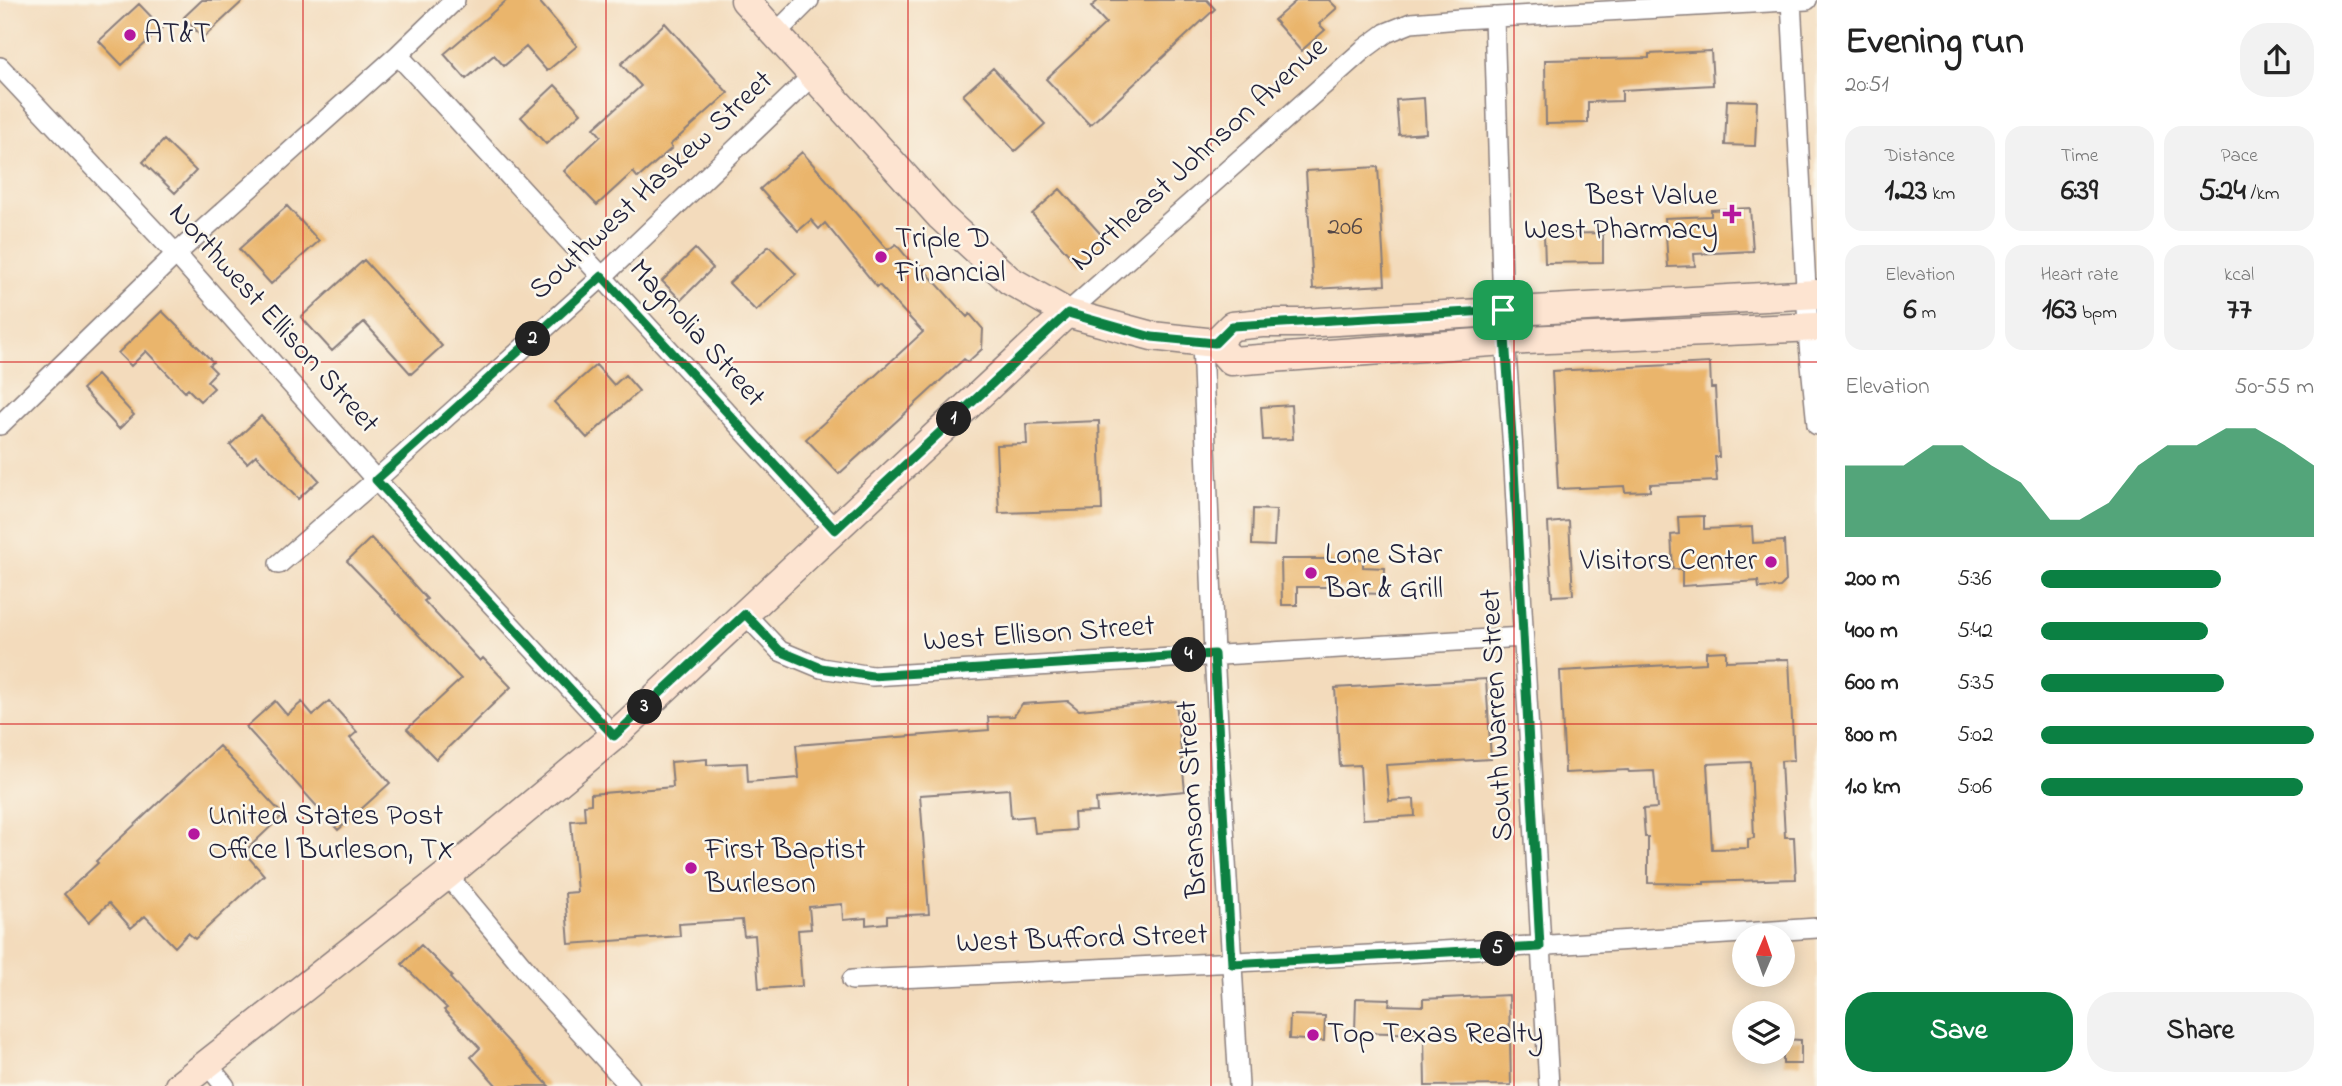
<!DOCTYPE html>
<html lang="en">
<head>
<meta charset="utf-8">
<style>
	:root { --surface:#fff; --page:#f2f2f2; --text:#222; --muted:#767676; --accent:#0b8043 }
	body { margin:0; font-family:"Indie Flower",sans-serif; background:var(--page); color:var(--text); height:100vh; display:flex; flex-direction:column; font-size:26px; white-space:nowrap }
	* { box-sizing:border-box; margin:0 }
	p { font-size:23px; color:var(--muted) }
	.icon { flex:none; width:38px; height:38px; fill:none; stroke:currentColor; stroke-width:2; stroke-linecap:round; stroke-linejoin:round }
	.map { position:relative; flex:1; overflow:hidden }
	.sheet { display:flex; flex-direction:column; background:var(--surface); width:525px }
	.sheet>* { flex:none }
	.needle { width:46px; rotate:2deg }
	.buttons { position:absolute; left:1732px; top:924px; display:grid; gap:14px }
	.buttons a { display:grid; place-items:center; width:63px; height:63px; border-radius:50%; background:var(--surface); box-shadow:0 4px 18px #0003; font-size:35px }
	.pin { position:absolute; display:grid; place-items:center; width:60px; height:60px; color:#fff; margin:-30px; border-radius:14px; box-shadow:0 4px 10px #0006 }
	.km { position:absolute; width:35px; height:35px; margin:-18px; border-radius:50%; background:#222; color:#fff; font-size:19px; line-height:35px; text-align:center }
	.round { display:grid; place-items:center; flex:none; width:74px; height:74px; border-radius:28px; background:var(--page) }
	.head { display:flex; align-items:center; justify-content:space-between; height:119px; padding:0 28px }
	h1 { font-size:38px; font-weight:700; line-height:52px }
	.stats { display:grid; grid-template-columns:repeat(3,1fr); gap:10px; height:119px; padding:7px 28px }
	.stats div { display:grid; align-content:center; border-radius:18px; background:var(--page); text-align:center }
	.stats b { font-size:30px; font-weight:700 }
	.stats small { font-size:19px; font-weight:400 }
	.stats p { font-size:19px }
	.chart { height:196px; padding:14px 28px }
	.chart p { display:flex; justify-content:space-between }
	.chart svg { width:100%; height:126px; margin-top:7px; fill:var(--accent); opacity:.7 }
	.primary-button { display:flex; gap:14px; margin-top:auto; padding:14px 28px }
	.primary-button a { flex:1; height:80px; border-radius:28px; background:var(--accent); color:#fff; font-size:28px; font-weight:700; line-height:80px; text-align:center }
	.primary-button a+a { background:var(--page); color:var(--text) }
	ul { padding:0 28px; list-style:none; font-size:23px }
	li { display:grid; grid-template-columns:112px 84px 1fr; align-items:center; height:52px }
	li i { height:18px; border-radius:9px; background:var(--accent) }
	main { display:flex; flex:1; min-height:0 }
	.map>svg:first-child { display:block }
	.building { fill:#eab56c; fill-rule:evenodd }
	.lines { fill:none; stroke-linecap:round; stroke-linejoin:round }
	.street-casing { stroke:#8a7e7c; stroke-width:22 }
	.secondary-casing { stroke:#8a7e7c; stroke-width:31 }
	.street { stroke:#fff; stroke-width:19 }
	.secondary { stroke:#fde4d1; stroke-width:28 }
	.route-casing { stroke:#fff; stroke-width:14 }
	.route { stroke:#0b8043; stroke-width:9 }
	.grid { fill:none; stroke:#d62828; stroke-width:2; stroke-opacity:0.55 }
	.poi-dot { fill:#b5179e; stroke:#fbf7ec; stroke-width:2.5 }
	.labels { text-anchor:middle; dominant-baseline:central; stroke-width:5; stroke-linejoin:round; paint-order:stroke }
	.number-label { font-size:26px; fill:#544747 }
	.poi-label { font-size:30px; fill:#22223b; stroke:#fbf7ec; text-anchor:start }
	.street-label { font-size:30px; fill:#22223b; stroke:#fbf7ec }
</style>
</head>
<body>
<main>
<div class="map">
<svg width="1817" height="1086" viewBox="0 0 1817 1086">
	<rect width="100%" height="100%" fill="#fbf7ec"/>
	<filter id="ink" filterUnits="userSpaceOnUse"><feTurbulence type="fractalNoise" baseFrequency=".0143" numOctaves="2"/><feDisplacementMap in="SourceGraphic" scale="14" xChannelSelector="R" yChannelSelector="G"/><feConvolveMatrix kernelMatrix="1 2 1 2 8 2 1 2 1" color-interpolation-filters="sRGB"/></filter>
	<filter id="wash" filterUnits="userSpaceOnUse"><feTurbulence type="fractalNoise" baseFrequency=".00686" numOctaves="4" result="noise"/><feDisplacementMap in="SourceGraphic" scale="28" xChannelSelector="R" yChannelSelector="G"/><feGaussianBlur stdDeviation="1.57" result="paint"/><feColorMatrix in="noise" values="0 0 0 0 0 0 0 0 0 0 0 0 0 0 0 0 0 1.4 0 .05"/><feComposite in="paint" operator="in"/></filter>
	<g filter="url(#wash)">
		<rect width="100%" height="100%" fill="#f3dbbc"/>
		<g id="blocks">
			<path class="building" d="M 202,0 L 244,0 L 203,38 L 184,17 Z
				M 507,0 L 538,0 L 577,46 L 547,71 L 526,47 L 504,66 L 494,55 L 466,79 L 444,54 Z
				M 1099,0 L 1207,0 L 1215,9 L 1090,125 L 1046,79 L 1106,23 L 1091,7 Z
				M 1297,0 L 1329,0 L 1337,8 L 1319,24 L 1325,30 L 1301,51 L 1274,20 Z
				M 139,4 L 162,28 L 122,65 L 99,41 Z
				M 665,23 L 728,93 L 670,145 L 672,148 L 638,178 L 633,172 L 597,205 L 564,171 L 601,136 L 594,128 L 641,86 L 621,64 Z
				M 1711,51 L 1713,85 L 1622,90 L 1622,101 L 1588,102 L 1588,123 L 1546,124 L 1545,60 L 1649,58 L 1649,54 Z
				M 993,68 L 1045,124 L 1015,151 L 963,95 Z
				M 555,85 L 581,113 L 546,144 L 521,117 Z
				M 1424,98 L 1426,133 L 1399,135 L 1396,100 Z
				M 1727,100 L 1757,101 L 1755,146 L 1725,145 Z
				M 164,140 L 196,171 L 175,193 L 143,162 Z
				M 802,152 L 888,250 L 896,244 L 915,267 L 919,264 L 967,317 L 970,314 L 983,329 L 982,349 L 968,362 L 964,359 L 839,474 L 806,439 L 923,332 L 879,285 L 877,287 L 825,223 L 819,229 L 811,220 L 798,231 L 760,189 Z
				M 1378,167 L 1385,285 L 1313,289 L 1306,171 Z
				M 1060,189 L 1107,241 L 1079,266 L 1032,214 Z
				M 287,206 L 319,241 L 271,284 L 239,249 Z
				M 1750,208 L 1753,251 L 1694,254 L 1695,266 L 1668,267 L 1665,218 L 1711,216 L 1711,210 Z
				M 1603,233 L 1603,262 L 1545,263 L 1544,234 Z
				M 769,246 L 796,274 L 756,311 L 729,283 Z
				M 695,249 L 713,268 L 681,300 L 662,281 Z
				M 364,260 L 442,346 L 411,374 L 364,322 L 332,351 L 301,317 Z
				M 162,311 L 213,362 L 209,365 L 216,372 L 207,381 L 214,388 L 200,401 L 188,389 L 185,392 L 146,351 L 131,366 L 118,353 Z
				M 1710,363 L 1711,388 L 1715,388 L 1719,457 L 1715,457 L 1717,481 L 1650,484 L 1650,491 L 1625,492 L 1624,486 L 1558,489 L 1552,371 Z
				M 596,365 L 614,385 L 625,375 L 639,391 L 587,438 L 554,402 Z
				M 97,375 L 134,415 L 119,429 L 82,389 Z
				M 1291,405 L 1293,439 L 1263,440 L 1261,407 Z
				M 261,416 L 319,480 L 298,499 L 256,455 L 247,463 L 230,445 Z
				M 1099,421 L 1102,510 L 999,513 L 996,445 L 1027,444 L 1026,424 Z
				M 1253,509 L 1276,510 L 1274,546 L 1252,545 Z
				M 1704,516 L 1704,529 L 1752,527 L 1753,543 L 1784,541 L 1786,581 L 1780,587 L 1759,588 L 1758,581 L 1682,586 L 1682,569 L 1673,569 L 1671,535 L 1679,534 L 1678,517 Z
				M 1569,521 L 1573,595 L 1552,596 L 1548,523 Z
				M 371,538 L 427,599 L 424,601 L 480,661 L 483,658 L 511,687 L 436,759 L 407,729 L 461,679 L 347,561 Z
				M 1281,559 L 1363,559 L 1363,567 L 1385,568 L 1384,594 L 1351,593 L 1351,587 L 1297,587 L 1297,605 L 1282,605 Z
				M 1726,651 L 1726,661 L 1789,659 L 1794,760 L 1781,761 L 1785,837 L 1794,837 L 1796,879 L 1704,882 L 1704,884 L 1648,883 L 1648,837 L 1645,837 L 1643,809 L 1657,808 L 1654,771 L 1629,772 L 1628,770 L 1565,773 L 1560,671 L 1706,663 L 1706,652 ZM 1751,762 L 1754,838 L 1748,839 L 1748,848 L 1712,849 L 1707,764 Z
				M 1486,679 L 1491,759 L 1386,765 L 1389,801 L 1414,799 L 1415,816 L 1363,819 L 1360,765 L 1340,766 L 1335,688 Z
				M 275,701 L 287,715 L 302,702 L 313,715 L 329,701 L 357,732 L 350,738 L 390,783 L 338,830 L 246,727 Z
				M 1068,701 L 1079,710 L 1176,701 L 1185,791 L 1096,799 L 1097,812 L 1074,813 L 1075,830 L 1035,833 L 1033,816 L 1011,818 L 1009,789 L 920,795 L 929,914 L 887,916 L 887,923 L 866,925 L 866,918 L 843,920 L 842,904 L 809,907 L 811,929 L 798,930 L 802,986 L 759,989 L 755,935 L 744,936 L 742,920 L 679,924 L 680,936 L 569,944 L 565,893 L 577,892 L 571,821 L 585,820 L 584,805 L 591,804 L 591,794 L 673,787 L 671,762 L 707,759 L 707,765 L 747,763 L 748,782 L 799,778 L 796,745 L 989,730 L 988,717 L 1014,716 L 1022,704 Z
				M 219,746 L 283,815 L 244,852 L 264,875 L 195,939 L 188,933 L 175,947 L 145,916 L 131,928 L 109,903 L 89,922 L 64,894 L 98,863 L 96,861 Z
				M 421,945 L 452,976 L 450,978 L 549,1086 L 497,1086 L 471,1057 L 480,1048 L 444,1010 L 447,1008 L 402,964 Z
				M 1509,995 L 1511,1085 L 1425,1086 L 1424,1034 L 1355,1032 L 1356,998 L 1390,999 L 1389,1005 L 1423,1006 L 1423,999 Z
				M 1290,1015 L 1325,1016 L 1324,1041 L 1289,1039 Z
				M 1783,1039 L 1801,1040 L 1801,1064 L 1783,1064 Z"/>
		</g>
	</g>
	<g filter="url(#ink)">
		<use href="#blocks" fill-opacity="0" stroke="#8a7e7c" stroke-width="2"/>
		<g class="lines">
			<defs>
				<path id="street" d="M 1791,0 L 1809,345 L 1817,425
					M 1494,17 L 1503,310 L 1513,450 L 1549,1086
					M 776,33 L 809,0
					M 398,55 L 835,530
					M 0,67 L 176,254 L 376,480 L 614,736
					M 1067,313 L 1363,50 L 1386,33 L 1411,23 L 1460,19 L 1807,0
					M 1202,342 L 1214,654 L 1239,1086
					M 0,425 L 176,254 L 398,55 L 455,0
					M 279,564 L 376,480 L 602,277 L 814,74
					M 745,614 L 780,651 L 821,668 L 872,676 L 1523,637
					M 447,875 L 545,993 L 630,1086
					M 852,980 C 1174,966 1496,950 1817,928
					M 206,1063 L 225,1086"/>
				<path id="secondary" d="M 745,0 L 941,217 L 1009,280 L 1067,313 L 1152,336 L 1215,343 L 1231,361 L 1505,341 L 1817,327
					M 1215,343 L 1232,326 L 1262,323 L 1301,323 L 1817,294
					M 179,1086 L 447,875 L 614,736 L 1067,313"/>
			</defs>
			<use href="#street" class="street-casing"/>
			<use href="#secondary" class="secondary-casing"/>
			<use href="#street" class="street"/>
			<use href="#secondary" class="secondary"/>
		</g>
	</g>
	<g class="lines" filter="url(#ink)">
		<defs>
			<path id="route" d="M 602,276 L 835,530 L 1068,313 L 1152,337 L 1215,343 L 1232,326 L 1503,310 L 1513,450 L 1540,947 L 1232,964 L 1214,654 L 872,676 L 821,668 L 780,651 L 745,614 L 614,736 L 376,480 Z"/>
		</defs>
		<use href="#route" class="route-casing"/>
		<use href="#route" class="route"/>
	</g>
	<path class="grid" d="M 303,0 L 303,1086M 606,0 L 606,1086M 908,0 L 908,1086M 1211,0 L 1211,1086M 1514,0 L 1514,1086M 0,362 L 1817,362M 0,724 L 1817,724"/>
	<g class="poi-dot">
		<circle cx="130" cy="35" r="7"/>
		<path d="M1728.5 203.5h7v7h7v7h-7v7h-7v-7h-7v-7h7z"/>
		<circle cx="881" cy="257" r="7"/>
		<circle cx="1771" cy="562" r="7"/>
		<circle cx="1311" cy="573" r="7"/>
		<circle cx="194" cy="834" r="7"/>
		<circle cx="691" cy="868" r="7"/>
		<circle cx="1313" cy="1035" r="7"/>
	</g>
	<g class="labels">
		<g class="number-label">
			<text x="1345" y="228">206</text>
		</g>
		<g class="poi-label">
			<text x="144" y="35">AT&amp;T</text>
			<text x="1718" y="197" text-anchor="end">Best Value<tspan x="1718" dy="34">West Pharmacy</tspan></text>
			<text x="895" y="240">Triple D<tspan x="895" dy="34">Financial</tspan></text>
			<text x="1325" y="556">Lone Star<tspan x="1325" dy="34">Bar &amp; Grill</tspan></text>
			<text x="1757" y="562" text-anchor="end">Visitors Center</text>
			<text x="208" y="817">United States Post<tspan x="208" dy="34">Office | Burleson, TX</tspan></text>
			<text x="705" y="851">First Baptist<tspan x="705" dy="34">Burleson</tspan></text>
			<text x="1327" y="1035">Top Texas Realty</text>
		</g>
		<g class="street-label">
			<text transform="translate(1200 155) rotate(-42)">Northeast Johnson Avenue</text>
			<text transform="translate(652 186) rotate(-43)">Southwest Haskew Street</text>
			<text transform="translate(273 319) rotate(48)">Northwest Ellison Street</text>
			<text transform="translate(696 334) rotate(48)">Magnolia Street</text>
			<text transform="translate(1039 635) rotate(-4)">West Ellison Street</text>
			<text transform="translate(1498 715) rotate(-93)">South Warren Street</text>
			<text transform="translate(1193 799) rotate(-93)">Bransom Street</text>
			<text transform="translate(1082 940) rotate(-2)">West Bufford Street</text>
		</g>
	</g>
</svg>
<div class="buttons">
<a><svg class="needle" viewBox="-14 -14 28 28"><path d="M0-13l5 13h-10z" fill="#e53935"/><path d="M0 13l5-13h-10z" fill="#767676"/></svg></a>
<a><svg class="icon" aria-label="layers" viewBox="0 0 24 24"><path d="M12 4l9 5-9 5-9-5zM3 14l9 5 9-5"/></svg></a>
</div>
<div class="pin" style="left:1503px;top:310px;background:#1e9e55"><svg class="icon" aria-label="arrive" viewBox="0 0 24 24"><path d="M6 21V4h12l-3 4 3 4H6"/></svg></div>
<b class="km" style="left:954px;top:419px">1</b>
<b class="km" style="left:533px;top:339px">2</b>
<b class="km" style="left:645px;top:707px">3</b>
<b class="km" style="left:1189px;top:655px">4</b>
<b class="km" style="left:1498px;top:949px">5</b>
</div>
<section class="sheet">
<div class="head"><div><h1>Evening run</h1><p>20:51</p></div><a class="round"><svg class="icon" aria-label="share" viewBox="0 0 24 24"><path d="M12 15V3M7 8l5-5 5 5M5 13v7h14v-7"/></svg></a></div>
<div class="stats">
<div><p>Distance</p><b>1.23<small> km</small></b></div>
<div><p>Time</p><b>6:39</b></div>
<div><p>Pace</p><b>5:24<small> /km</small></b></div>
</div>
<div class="stats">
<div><p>Elevation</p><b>6<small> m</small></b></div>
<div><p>Heart rate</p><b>163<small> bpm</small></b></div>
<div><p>kcal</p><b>77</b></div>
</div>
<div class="chart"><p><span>Elevation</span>50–55 m</p>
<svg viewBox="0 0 160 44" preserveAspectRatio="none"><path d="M0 44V19L10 19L20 19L30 12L40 12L50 19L60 25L70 38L80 38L90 32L100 19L110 12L120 12L130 6L140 6L150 12L160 19V44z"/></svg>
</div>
<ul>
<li><b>200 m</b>5:36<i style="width:66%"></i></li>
<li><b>400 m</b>5:42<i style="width:61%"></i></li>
<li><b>600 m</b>5:35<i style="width:67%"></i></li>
<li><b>800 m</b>5:02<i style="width:100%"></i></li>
<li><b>1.0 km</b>5:06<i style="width:96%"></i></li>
</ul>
<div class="primary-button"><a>Save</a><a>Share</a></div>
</section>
</main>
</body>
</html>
